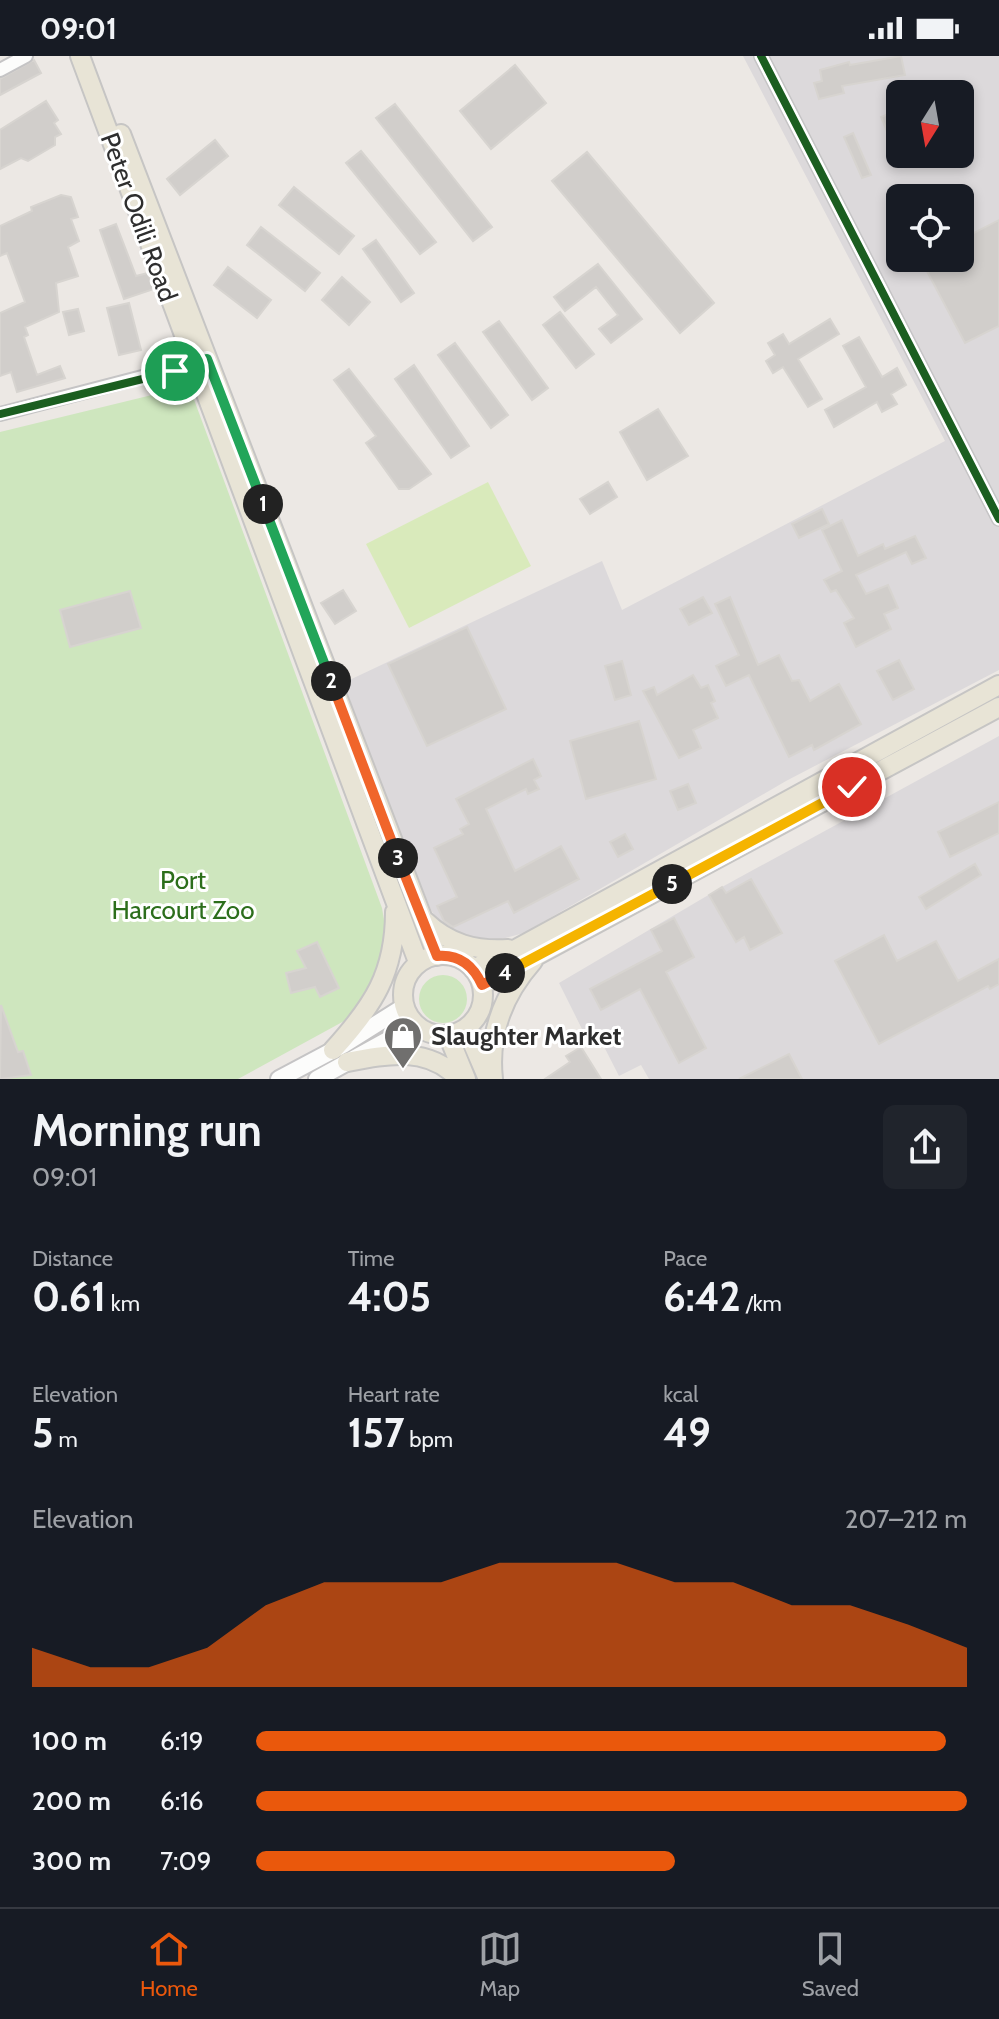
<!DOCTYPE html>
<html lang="en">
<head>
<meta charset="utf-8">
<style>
	:root { --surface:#171b24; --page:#20242c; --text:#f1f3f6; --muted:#9ea1a6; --line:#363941; --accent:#ea580c }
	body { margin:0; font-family:Cabin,sans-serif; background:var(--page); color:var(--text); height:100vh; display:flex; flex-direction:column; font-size:30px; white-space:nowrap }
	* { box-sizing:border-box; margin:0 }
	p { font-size:26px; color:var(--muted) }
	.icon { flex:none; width:44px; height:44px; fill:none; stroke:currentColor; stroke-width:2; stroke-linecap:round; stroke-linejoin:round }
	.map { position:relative; height:1023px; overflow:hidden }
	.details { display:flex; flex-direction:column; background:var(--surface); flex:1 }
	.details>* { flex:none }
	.needle { width:52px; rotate:191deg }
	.fabs { position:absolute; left:886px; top:24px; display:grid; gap:16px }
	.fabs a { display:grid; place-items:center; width:88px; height:88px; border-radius:12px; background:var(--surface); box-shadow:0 4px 12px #0003; font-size:40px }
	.pin { position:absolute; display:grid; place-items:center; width:68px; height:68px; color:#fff; margin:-34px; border:4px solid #fff; border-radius:50%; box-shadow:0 2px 8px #0007 }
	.km { position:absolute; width:40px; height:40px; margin:-20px; border-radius:50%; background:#222; color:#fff; font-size:22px; line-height:40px; text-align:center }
	.round { display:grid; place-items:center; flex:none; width:84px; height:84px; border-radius:12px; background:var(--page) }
	.headline { display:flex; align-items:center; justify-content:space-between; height:136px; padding:0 32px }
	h1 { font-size:44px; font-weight:800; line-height:60px }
	.metrics { display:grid; grid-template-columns:repeat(3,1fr); gap:12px; height:136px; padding:8px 32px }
	.metrics div { display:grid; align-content:center }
	.metrics b { font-size:40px; font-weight:800 }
	.metrics small { font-size:22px; font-weight:400 }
	.metrics p { font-size:22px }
	.chart { height:224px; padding:16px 32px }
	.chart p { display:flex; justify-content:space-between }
	.chart svg { width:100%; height:144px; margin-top:8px; fill:var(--accent); opacity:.7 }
	ul { padding:0 32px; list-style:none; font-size:26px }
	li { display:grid; grid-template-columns:128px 96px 1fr; align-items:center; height:60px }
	li i { height:20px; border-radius:10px; background:var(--accent) }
	.status { display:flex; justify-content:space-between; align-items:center; height:56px; padding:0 40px; background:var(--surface); direction:ltr }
	.status svg { height:22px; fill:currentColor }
	.tab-bar { display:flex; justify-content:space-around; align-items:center; height:112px; border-top:2px solid var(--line); background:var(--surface); font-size:22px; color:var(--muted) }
	.tab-bar a { display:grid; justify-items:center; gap:4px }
	.tab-bar .active { color:var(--accent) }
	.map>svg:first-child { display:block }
	.industrial { fill:#dcd9db; fill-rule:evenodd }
	.green { fill:#cee6be }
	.pitch { fill:#d9eabb }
	.building { fill:#d1cecb; stroke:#d7d4d0; stroke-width:2 }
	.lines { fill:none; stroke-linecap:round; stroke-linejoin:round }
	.minor-casing { stroke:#c5c4c5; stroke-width:16 }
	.secondary-casing { stroke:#c5c4c5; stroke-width:20 }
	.primary-casing { stroke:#c6c5c4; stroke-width:22 }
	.minor { stroke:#fcfcfb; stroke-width:12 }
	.secondary { stroke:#fcfcfb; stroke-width:16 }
	.primary { stroke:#e8e4d6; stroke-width:18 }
	.cycleway-casing { stroke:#fff; stroke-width:13 }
	.cycleway { stroke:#1b5e20; stroke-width:8 }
	.split-1-casing { stroke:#fff; stroke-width:16 }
	.split-2-casing { stroke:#fff; stroke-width:16 }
	.split-3-casing { stroke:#fff; stroke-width:16 }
	.split-4-casing { stroke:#fff; stroke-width:16 }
	.split-5-casing { stroke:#fff; stroke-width:16 }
	.split-6-casing { stroke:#fff; stroke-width:16 }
	.split-1 { stroke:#22a559; stroke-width:10 }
	.split-2 { stroke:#22a559; stroke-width:10 }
	.split-3 { stroke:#f0652b; stroke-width:10 }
	.split-4 { stroke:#f0652b; stroke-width:10 }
	.split-5 { stroke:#f5b400; stroke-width:10 }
	.split-6 { stroke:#f5b400; stroke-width:10 }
	.labels { text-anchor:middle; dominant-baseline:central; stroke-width:6; stroke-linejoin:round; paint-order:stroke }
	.street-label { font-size:26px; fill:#2e2e2e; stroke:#fff }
	.park-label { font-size:26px; fill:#2c6e1b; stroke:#fff }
	.poi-label { font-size:26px; font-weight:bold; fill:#2e2e2e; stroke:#fff; text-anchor:start }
</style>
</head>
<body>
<div class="status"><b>09:01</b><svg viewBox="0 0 49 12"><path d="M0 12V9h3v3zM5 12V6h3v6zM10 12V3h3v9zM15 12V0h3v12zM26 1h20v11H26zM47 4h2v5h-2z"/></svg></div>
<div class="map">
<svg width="999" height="1023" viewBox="0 0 999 1023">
	<rect width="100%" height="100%" fill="#ece8e4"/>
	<path class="industrial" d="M 743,0 L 999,0 L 999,614 L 786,725 L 524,877 L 490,886 L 462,882 L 441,869 L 431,854 L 341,628 L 602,505 L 622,554 L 945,385 ZM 900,38 L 960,38 L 960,98 L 900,98 ZM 900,142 L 960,142 L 960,202 L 900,202 Z
		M 999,680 L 999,1023 L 649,1023 L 641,1009 L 619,1020 L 595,973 L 583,975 L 559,927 L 722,831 Z"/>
	<path class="green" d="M 189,330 L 382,852 L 387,882 L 375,926 L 363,944 L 346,964 L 238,1023 L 0,1023 L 0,376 Z
		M419 943a24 24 0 1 1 48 0a24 24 0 1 1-48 0Z"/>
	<path class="pitch" d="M 488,426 L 531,510 L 409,572 L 366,488 Z"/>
	<path class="building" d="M 901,0 L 905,19 L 842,30 L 844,37 L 819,43 L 814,27 L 822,25 L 820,14 L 849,6 L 850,9 Z
		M 34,4 L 41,17 L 0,39 L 0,23 Z
		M 515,9 L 546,47 L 491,93 L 460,55 Z
		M 46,45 L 58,64 L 54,67 L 61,78 L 55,81 L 55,89 L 28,105 L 21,102 L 0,113 L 0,74 Z
		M 395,48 L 492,171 L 473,185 L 376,62 Z
		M 900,53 L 900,98 L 932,99 L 902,111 L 881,61 Z
		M 853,77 L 871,119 L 862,122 L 844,81 Z
		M 215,84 L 228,100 L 180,139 L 167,123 Z
		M 361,95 L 436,186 L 420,198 L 346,107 Z
		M 587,96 L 714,247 L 680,277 L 552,125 Z
		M 294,131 L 354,180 L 339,198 L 279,149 Z
		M 61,139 L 71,141 L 78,161 L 71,163 L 79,185 L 68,191 L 78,220 L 56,227 L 59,256 L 25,271 L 28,279 L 24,281 L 37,319 L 60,310 L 65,322 L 17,336 L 11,316 L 0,320 L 0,257 L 25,246 L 7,197 L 0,200 L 0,170 L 32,155 L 31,151 Z
		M 999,164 L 999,270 L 965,287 L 920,202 L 960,202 L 960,184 Z
		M 116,168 L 136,220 L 148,217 L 154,233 L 124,243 L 100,174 Z
		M 261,171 L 320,217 L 305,235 L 247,189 Z
		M 376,184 L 414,237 L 401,246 L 363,193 Z
		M 598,208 L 642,263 L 611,287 L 599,273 L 618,259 L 596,231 L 565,255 L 554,241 Z
		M 228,211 L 271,244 L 257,262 L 214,229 Z
		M 342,221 L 370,246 L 349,269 L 322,244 Z
		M 129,247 L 141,294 L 119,299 L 107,252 Z
		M 78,253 L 84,275 L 69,279 L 63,256 Z
		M 560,256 L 594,298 L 576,312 L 543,269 Z
		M 830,263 L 839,278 L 798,303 L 822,343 L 808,351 L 783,311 L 773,317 L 766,305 L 775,299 L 768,287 L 783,278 L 789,288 Z
		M 499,265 L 548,332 L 532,344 L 483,276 Z
		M 859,281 L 882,321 L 897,312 L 906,329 L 891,338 L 897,348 L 882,356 L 877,346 L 834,371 L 825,354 L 866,331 L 843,290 Z
		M 455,287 L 508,359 L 491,372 L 438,299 Z
		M 414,309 L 469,390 L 451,402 L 395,323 Z
		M 349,313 L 431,418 L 409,433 L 399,433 L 366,387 L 376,380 L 334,324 Z
		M 658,353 L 688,400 L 647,424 L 620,376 Z
		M 608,426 L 617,441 L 590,458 L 580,443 Z
		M 822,453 L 829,468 L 799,482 L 792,468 Z
		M 842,464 L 858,500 L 883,488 L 885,493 L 915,480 L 926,502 L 912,508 L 906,496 L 856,519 L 866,538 L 888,529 L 898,552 L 884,558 L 891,573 L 856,591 L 844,567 L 854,562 L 836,534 L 831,536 L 824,524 L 842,515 L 822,474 Z
		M 343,534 L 356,555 L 335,568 L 321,547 Z
		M 130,535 L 141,572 L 70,591 L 60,554 Z
		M 703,541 L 712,557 L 689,569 L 680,553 Z
		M 730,541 L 758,609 L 779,599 L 792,625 L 799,624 L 810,645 L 839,628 L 861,668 L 814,694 L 812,689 L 789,701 L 749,619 L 726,630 L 716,610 L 739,599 L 715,548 Z
		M 467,571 L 506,653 L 427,690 L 388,608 Z
		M 899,604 L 914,633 L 893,644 L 877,615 Z
		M 622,605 L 631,639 L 615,644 L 605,610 Z
		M 693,619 L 701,632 L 708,629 L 715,645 L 711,647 L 718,662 L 693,674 L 701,692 L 679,702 L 643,635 L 654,631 L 657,639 Z
		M 639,665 L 656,723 L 586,743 L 570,685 Z
		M 533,703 L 541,720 L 534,724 L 539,733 L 528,738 L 526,733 L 486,753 L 515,815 L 561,790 L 579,823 L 514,857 L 508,845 L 453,871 L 444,865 L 437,850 L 457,841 L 434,792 L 463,778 L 460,773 L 469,768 L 456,743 Z
		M 688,728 L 696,747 L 678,754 L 670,735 Z
		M 999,746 L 999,777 L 950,801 L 938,776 Z
		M 625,778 L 633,793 L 618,801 L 610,786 Z
		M 975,808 L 981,819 L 926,853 L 919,841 Z
		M 751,823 L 782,877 L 750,894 L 744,881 L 736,886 L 709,839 L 722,831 L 726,837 Z
		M 674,862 L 694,901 L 666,916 L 706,992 L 679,1007 L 640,933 L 601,954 L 590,933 L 662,895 L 651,874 Z
		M 884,879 L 897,905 L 936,885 L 958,925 L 999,903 L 999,928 L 990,933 L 988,930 L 879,988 L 835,905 Z
		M 317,886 L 339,932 L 320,941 L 315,931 L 291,937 L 286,917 L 306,912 L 297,895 Z
		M 1,949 L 18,996 L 23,995 L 31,1019 L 0,1023 Z
		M 581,991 L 601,1023 L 545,1023 L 570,1006 L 566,1000 Z
		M 789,998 L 802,1023 L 739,1023 Z"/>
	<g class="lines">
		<defs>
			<path id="minor" d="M 761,0 L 999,463
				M 0,14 L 26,0
				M 0,358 L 200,306"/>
			<path id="secondary" d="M 279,1023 L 343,989 L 405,950
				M 317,1023 L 415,969"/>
			<path id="primary" d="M 80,0 L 418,906
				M 121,78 L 437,900
				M 425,865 C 449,888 475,895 508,893
				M403 939a40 40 0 1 1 80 0a40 40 0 1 1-80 0Z
				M 473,913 L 518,892 L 999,629
				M 482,929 L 999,651
				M 466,972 L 488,1023
				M 448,979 L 466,1023
				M 333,994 C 373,950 395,917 395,856
				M 347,1006 C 388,998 428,990 459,1023
				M 493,1023 C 488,978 503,939 533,905"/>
		</defs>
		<use href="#minor" class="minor-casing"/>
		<use href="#secondary" class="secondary-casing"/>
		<use href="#primary" class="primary-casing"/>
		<use href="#minor" class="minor"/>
		<use href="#secondary" class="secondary"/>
		<use href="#primary" class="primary"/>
		<defs>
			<path id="cycleway" d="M 761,0 L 999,463
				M 0,358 L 175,315 L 207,303"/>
		</defs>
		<use href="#cycleway" class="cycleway-casing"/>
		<use href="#cycleway" class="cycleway"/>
	</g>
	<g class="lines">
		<defs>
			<path id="split-1" d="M 175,315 L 207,303 L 263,448"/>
			<path id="split-2" d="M 263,448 L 331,625"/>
			<path id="split-3" d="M 331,625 L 398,802"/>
			<path id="split-4" d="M 398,802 L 437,900 C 459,898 473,909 482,929 L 505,917"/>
			<path id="split-5" d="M 505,917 L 672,828"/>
			<path id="split-6" d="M 672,828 L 852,731"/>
		</defs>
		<use href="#split-1" class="split-1-casing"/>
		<use href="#split-2" class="split-2-casing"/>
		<use href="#split-3" class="split-3-casing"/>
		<use href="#split-4" class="split-4-casing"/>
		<use href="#split-5" class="split-5-casing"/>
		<use href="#split-6" class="split-6-casing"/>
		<use href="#split-1" class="split-1"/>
		<use href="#split-2" class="split-2"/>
		<use href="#split-3" class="split-3"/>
		<use href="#split-4" class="split-4"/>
		<use href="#split-5" class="split-5"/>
		<use href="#split-6" class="split-6"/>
	</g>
	<defs>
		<symbol id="shop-pin" viewBox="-11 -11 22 30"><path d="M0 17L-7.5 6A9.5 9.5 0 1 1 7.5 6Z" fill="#706f6e" stroke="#fff"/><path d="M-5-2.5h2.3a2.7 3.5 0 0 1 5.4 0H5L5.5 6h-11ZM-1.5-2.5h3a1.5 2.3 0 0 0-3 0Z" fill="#fff"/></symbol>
	</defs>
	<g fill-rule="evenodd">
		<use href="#shop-pin" x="381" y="958" width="44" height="60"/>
	</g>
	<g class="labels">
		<g class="street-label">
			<text transform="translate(139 161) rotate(70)">Peter Odili Road</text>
		</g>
		<g class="park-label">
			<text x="183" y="824">Port<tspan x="183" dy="30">Harcourt Zoo</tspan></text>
		</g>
		<g class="poi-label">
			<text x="431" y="980">Slaughter Market</text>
		</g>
	</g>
</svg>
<div class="fabs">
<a><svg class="needle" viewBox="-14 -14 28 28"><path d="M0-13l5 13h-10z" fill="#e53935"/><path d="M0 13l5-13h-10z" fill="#9ea1a6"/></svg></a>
<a><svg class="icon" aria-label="locate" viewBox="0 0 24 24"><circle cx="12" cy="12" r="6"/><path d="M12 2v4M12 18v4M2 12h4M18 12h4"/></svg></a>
</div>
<div class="pin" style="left:175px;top:315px;background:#1e9e55"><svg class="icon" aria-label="arrive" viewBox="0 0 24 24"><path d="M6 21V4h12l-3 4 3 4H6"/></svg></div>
<div class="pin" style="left:852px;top:731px;background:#d93025"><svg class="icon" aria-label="check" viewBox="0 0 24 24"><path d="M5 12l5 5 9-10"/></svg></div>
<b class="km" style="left:263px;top:448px">1</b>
<b class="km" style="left:331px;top:625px">2</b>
<b class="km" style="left:398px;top:802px">3</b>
<b class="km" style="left:505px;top:917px">4</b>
<b class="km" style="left:672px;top:828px">5</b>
</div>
<section class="details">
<div class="headline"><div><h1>Morning run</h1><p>09:01</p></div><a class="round"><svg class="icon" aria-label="share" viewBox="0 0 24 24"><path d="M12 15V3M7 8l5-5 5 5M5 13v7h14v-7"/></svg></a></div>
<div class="metrics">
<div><p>Distance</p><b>0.61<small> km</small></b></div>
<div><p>Time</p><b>4:05</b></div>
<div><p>Pace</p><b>6:42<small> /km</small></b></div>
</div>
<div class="metrics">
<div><p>Elevation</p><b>5<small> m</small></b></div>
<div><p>Heart rate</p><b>157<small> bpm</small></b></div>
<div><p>kcal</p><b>49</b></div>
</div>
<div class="chart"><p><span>Elevation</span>207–212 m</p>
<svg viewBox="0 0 160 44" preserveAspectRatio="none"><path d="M0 44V32L10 38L20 38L30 32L40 19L50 12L60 12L70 12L80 6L90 6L100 6L110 12L120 12L130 19L140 19L150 25L160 32V44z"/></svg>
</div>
<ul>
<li><b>100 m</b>6:19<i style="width:97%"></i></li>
<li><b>200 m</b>6:16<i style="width:100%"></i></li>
<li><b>300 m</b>7:09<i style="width:59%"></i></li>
</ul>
</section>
<nav class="tab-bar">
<a class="active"><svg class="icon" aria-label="home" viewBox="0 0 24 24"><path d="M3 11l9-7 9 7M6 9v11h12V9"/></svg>Home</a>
<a><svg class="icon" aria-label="map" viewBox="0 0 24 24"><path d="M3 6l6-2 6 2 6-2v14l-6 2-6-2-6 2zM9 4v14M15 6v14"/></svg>Map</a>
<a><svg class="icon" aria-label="saved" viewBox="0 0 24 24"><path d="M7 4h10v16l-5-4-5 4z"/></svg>Saved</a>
</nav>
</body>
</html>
